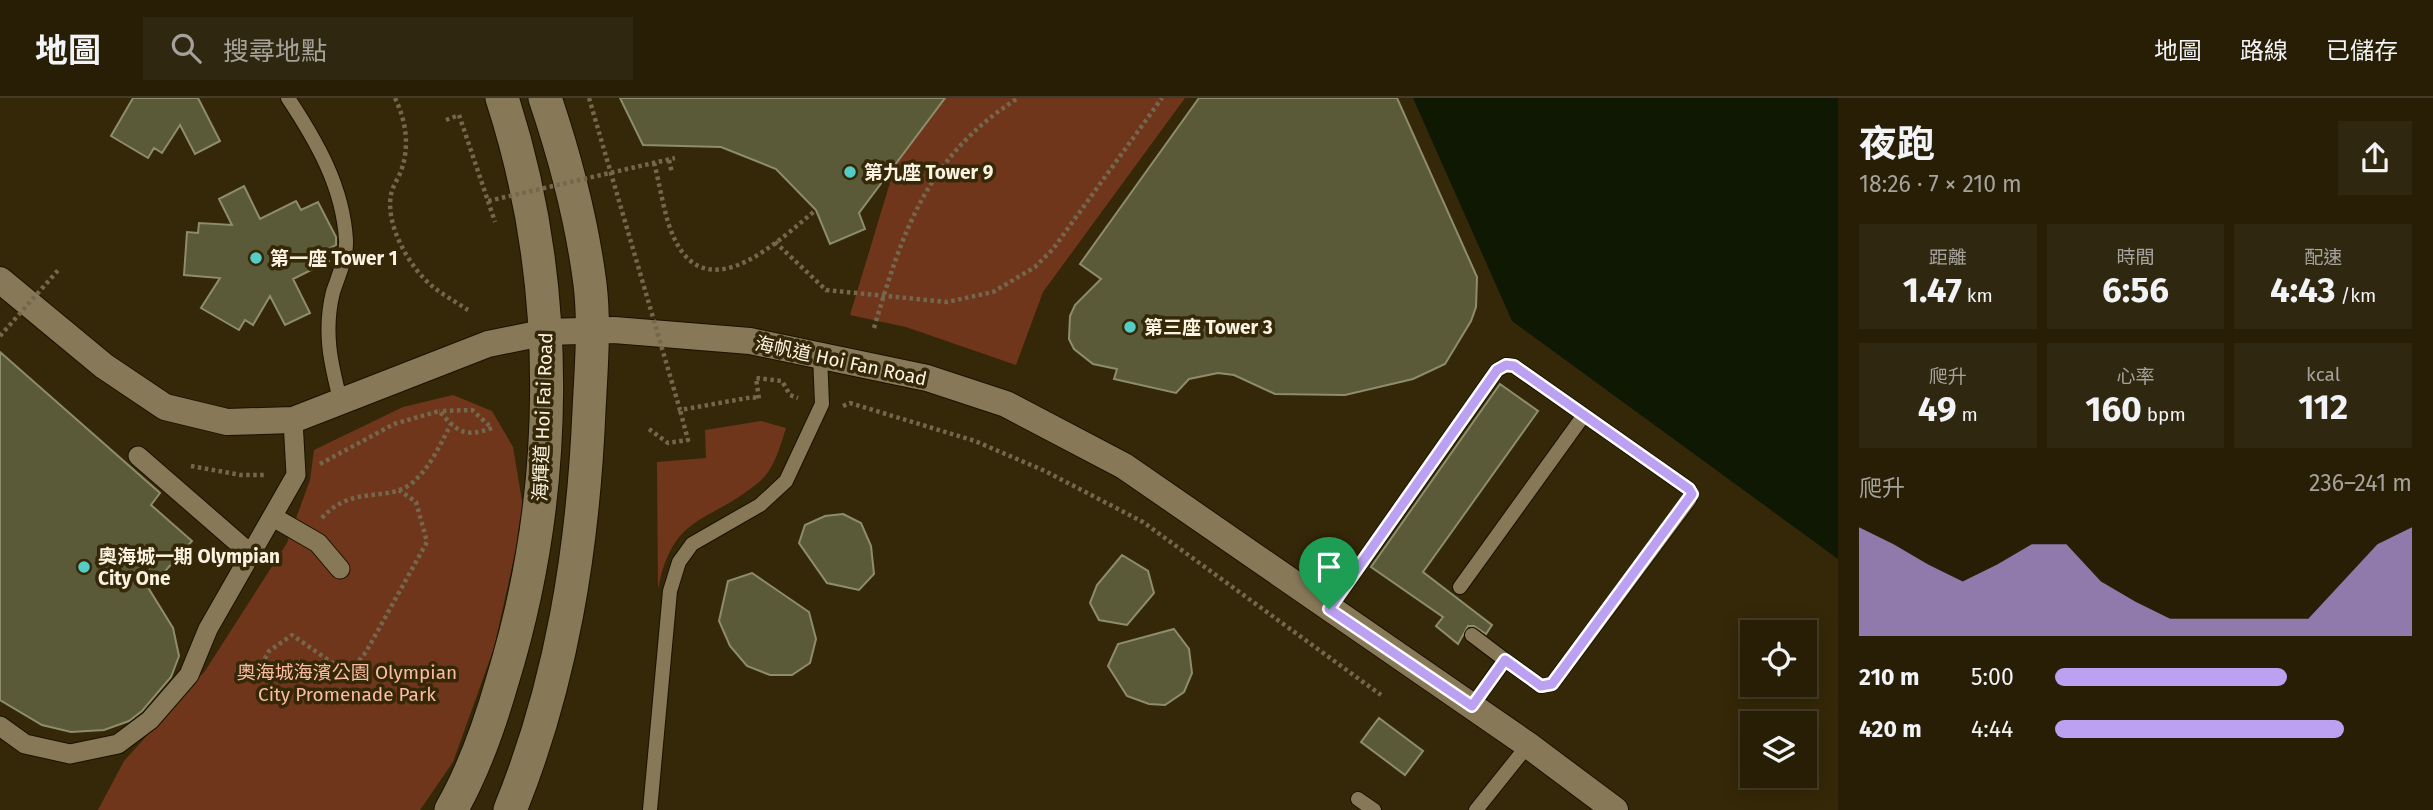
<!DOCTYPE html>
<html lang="zh-TW">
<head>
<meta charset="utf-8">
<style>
	:root { --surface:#281e06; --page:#302710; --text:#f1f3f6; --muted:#a5a29b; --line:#443c28; --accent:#bca0f2 }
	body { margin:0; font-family:"Fira Sans","Noto Sans TC",sans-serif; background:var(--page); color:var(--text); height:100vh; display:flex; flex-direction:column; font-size:26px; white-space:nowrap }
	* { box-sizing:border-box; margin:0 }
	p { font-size:23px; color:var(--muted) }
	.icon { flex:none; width:38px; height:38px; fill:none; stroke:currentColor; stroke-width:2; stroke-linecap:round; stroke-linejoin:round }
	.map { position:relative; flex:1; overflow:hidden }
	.drawer { display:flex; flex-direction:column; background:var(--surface); width:595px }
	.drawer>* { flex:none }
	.fabs { position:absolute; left:1740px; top:522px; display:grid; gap:14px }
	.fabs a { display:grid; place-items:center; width:77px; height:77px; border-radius:0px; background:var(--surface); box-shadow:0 4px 18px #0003,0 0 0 2px var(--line); font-size:35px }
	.pin { position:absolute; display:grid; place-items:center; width:60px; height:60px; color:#fff; margin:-72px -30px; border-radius:50% 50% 50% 0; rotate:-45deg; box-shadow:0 0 7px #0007 }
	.pin .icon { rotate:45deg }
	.round { display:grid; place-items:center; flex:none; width:74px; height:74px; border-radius:0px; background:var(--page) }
	.summary { display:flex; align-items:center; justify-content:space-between; height:119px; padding:0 21px }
	h1 { font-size:38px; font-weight:700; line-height:52px }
	.metrics { display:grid; grid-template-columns:repeat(3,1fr); gap:10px; height:119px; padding:7px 21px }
	.metrics div { display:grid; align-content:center; border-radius:0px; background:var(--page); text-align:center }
	.metrics b { font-size:35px; font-weight:700 }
	.metrics small { font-size:19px; font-weight:400 }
	.metrics p { font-size:19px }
	.chart { height:196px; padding:14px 21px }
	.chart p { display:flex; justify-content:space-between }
	.chart svg { width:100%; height:126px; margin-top:7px; fill:var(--accent); opacity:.7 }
	ul { padding:0 21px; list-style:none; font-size:23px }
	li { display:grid; grid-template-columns:112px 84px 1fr; align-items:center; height:52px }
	li i { height:18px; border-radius:9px; background:var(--accent) }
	header { display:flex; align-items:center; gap:42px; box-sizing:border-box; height:98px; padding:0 35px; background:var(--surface); border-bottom:2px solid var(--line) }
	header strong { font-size:33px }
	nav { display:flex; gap:38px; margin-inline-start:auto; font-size:24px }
	.search { width:490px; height:63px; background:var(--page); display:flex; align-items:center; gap:18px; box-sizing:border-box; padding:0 24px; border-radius:0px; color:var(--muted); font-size:26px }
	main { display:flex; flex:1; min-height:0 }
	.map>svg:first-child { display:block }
	.green { fill:#70361c }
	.water { fill:#0f1802 }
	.building { fill:#5a5938; stroke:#8e8d6b; stroke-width:2 }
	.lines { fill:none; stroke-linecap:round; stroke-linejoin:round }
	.service-casing { stroke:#1a1100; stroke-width:16 }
	.pedestrian-casing { stroke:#1a1100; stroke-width:21 }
	.minor-casing { stroke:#1a1100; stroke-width:28 }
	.tertiary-casing { stroke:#1a1100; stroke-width:35 }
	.path { stroke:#73684c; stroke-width:4.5; stroke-dasharray:3.5 3.5; stroke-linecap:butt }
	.service { stroke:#877858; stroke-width:14 }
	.pedestrian { stroke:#877858; stroke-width:19 }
	.minor { stroke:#877858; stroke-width:26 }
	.tertiary { stroke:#877858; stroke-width:33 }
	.path-bridge { stroke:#73684c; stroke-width:4.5; stroke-dasharray:3.5 3.5; stroke-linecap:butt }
	.route-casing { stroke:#fff; stroke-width:14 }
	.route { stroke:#bca0f2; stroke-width:9 }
	.poi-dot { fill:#54cdc7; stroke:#352808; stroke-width:2.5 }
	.labels { text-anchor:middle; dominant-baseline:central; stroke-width:7; stroke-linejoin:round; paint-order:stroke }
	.poi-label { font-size:19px; font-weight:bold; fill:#fbf3e1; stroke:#352808; text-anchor:start }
	.street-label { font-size:19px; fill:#fbf3e1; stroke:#352808 }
	.park-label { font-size:19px; fill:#fcbca1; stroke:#352808 }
</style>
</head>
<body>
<header>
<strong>地圖</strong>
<div class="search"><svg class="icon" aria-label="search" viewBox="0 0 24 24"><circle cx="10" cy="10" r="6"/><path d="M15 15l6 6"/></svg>搜尋地點</div>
<nav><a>地圖</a><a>路線</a><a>已儲存</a></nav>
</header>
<main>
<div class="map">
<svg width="1838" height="712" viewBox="0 0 1838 712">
	<rect width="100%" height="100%" fill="#352808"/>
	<path class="green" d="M 945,0 L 1185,0 L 1043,194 L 1016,267 L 906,229 L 850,217 L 895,68 Z
		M 453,297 L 492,313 L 513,349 L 524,415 L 494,550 L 453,664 L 420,712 L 98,712 L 124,663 L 205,573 L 287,445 L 310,382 L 314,352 L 403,309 Z
		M 761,323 L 786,330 C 780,348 775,370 760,383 C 711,426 673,413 658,491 L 657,364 L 706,360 L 705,332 Z"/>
	<path class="water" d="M 1413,0 L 1838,0 L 1838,461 L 1512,223 Z"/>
	<path class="building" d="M 133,0 L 198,0 L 220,43 L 195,56 L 180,27 L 162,55 L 154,50 L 148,60 L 111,38 Z
		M 620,0 L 945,0 L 859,115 L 865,131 L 830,146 L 816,112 L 776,71 L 721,49 L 643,47 Z
		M 1199,0 L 1397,0 L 1477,179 L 1476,209 L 1471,223 L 1445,266 L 1413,281 L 1345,297 L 1275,296 L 1234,277 L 1218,275 L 1189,281 L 1176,295 L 1114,281 L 1117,271 L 1093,266 L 1074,251 L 1069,241 L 1070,218 L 1075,207 L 1101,181 L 1080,166 Z
		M 244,88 L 260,121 L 296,103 L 301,112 L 318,104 L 336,139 L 336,147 L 323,154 L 329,163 L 293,181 L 310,215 L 285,227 L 270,198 L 253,227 L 245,222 L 239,232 L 201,210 L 220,180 L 184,177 L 187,134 L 198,135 L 199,125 L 232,127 L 219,101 Z
		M 0,254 L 160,395 L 151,407 L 192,443 L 149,491 L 173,530 L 179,558 L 171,579 L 142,613 L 129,623 L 104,632 L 71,634 L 42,627 L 0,602 Z
		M 1500,286 L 1538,313 L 1423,474 L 1492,527 L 1486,536 L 1474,528 L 1468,528 L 1458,546 L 1436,528 L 1443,519 L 1371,469 Z
		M 843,416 L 861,425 L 871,448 L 874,476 L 859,492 L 827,485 L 799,445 L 805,427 L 825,418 Z
		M 1122,457 L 1148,473 L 1154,495 L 1127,527 L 1099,522 L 1090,505 L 1097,487 Z
		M 752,475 L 809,514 L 816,541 L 810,565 L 792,577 L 770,577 L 747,568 L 730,548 L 719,523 L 728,483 Z
		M 1174,531 L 1189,551 L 1192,575 L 1184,594 L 1165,607 L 1149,606 L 1127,598 L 1108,568 L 1118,546 Z
		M 1379,620 L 1423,653 L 1405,677 L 1361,644 Z"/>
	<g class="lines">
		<defs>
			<path id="service" d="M 288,0 C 317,44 343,89 346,142 C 347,159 338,179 333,194 C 323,234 331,267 341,305
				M 1460,489 L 1584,317
				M 1329,511 L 1497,272 L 1506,267 L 1514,268 L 1689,391 L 1691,396 L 1689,402 L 1552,586 L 1541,588 L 1505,562 L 1472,608
				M 1472,537 L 1505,562
				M 1358,701 L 1374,712
				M 650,712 L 670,493 L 679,464 L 692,446 L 760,407 L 786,383 L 822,306 L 820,257
				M 1476,712 L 1528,647"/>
			<path id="pedestrian" d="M 138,358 L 252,457
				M 273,419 L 318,445 L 340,471
				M 0,628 L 25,646 L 70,656 L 118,646 L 150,622 L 189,577 L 208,531 L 296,377 L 293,322"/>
			<path id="minor" d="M 0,182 L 104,268 L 165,309 L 227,324 L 293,322 L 488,246 L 547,234 L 614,232 L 750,243 L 927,280 L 1006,306 L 1124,368 L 1528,647 L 1615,712"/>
			<path id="tertiary" d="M 451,712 C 474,672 489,629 502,584 C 560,396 563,188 502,0
				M 510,712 C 562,584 583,451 589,313 C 591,271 595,228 590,186 C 582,124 565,59 545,0"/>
		</defs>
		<use href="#service" class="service-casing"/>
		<use href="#pedestrian" class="pedestrian-casing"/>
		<use href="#minor" class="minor-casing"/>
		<use href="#tertiary" class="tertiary-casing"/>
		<path class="path" d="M 395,0 C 406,23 410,48 401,73 C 398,81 392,89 391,97 C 385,127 410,170 432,188 C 443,197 456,204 468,212
			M 446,22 L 459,17
			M 669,62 L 672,75
			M 654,65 C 661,90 664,121 676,144 C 711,211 782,139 816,112
			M 488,103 L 495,124
			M 775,144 L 826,192 L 947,204 L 993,194 L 1035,169 L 1053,151 L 1162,0
			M 874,230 C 903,132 927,58 1018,0
			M 753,299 L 759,301 L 756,280 L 782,283 L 790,297 L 798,300
			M 843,308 L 850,305 L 975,343 L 1045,373 L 1143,424 L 1381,597
			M 649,331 L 668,345 L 688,342 L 680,312
			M 320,366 L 394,326 L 439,313 C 458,334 464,340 492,330 L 472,312 L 439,313
			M 191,368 L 241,377 L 265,377
			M 322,420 C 352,386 388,405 412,385 C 430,370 440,347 451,326
			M 258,573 L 269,553 L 292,537 L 344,573 L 354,569 L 366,554 L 427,444 L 416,404 L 399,392"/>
		<use href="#service" class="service"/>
		<use href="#pedestrian" class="pedestrian"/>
		<use href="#minor" class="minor"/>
		<use href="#tertiary" class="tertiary"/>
		<path class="path-bridge" d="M 589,0 L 680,312 L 753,299
			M 459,17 L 488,103 L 675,60
			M 0,238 L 60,170"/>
	</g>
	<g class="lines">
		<defs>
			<path id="route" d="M 1506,267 L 1514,268 L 1689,391 L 1692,396 L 1552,586 L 1541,588 L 1505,562 L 1472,608 L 1329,511 L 1497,272 Z"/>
		</defs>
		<use href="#route" class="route-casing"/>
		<use href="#route" class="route"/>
	</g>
	<g class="poi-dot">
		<circle cx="850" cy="74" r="7"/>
		<circle cx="256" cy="160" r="7"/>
		<circle cx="1130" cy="229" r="7"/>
		<circle cx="84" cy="469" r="7"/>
	</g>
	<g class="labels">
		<g class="poi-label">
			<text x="864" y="74">第九座 Tower 9</text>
			<text x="270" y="160">第一座 Tower 1</text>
			<text x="1144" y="229">第三座 Tower 3</text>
			<text x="98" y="458">奧海城一期 Olympian<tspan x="98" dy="22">City One</tspan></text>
		</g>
		<g class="street-label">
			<text transform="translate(841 263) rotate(12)">海帆道 Hoi Fan Road</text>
			<text transform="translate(543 319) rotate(-88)">海輝道 Hoi Fai Road</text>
		</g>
		<g class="park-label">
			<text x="347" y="574">奧海城海濱公園 Olympian<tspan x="347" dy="22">City Promenade Park</tspan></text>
		</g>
	</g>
</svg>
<div class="fabs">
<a><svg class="icon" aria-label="locate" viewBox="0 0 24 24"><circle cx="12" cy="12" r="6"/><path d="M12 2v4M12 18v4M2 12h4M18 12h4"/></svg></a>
<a><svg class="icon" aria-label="layers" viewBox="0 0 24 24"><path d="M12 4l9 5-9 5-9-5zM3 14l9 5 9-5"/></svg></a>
</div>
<div class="pin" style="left:1329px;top:511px;background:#1e9e55"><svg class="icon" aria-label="arrive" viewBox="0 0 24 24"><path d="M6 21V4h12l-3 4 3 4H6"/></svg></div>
</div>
<section class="drawer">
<div class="summary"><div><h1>夜跑</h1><p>18:26 · 7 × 210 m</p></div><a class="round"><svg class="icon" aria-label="share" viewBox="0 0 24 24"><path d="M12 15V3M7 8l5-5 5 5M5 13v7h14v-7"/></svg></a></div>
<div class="metrics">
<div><p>距離</p><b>1.47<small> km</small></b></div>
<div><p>時間</p><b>6:56</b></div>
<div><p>配速</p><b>4:43<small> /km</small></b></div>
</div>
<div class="metrics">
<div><p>爬升</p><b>49<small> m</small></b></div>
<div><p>心率</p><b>160<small> bpm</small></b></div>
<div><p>kcal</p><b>112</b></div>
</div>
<div class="chart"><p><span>爬升</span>236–241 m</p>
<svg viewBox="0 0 160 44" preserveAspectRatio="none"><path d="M0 44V6L10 12L20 19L30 25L40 19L50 12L60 12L70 25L80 32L90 38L100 38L110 38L120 38L130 38L140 25L150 12L160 6V44z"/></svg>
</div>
<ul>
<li><b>210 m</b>5:00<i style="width:65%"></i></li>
<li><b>420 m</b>4:44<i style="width:81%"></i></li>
</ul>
</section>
</main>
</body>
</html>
